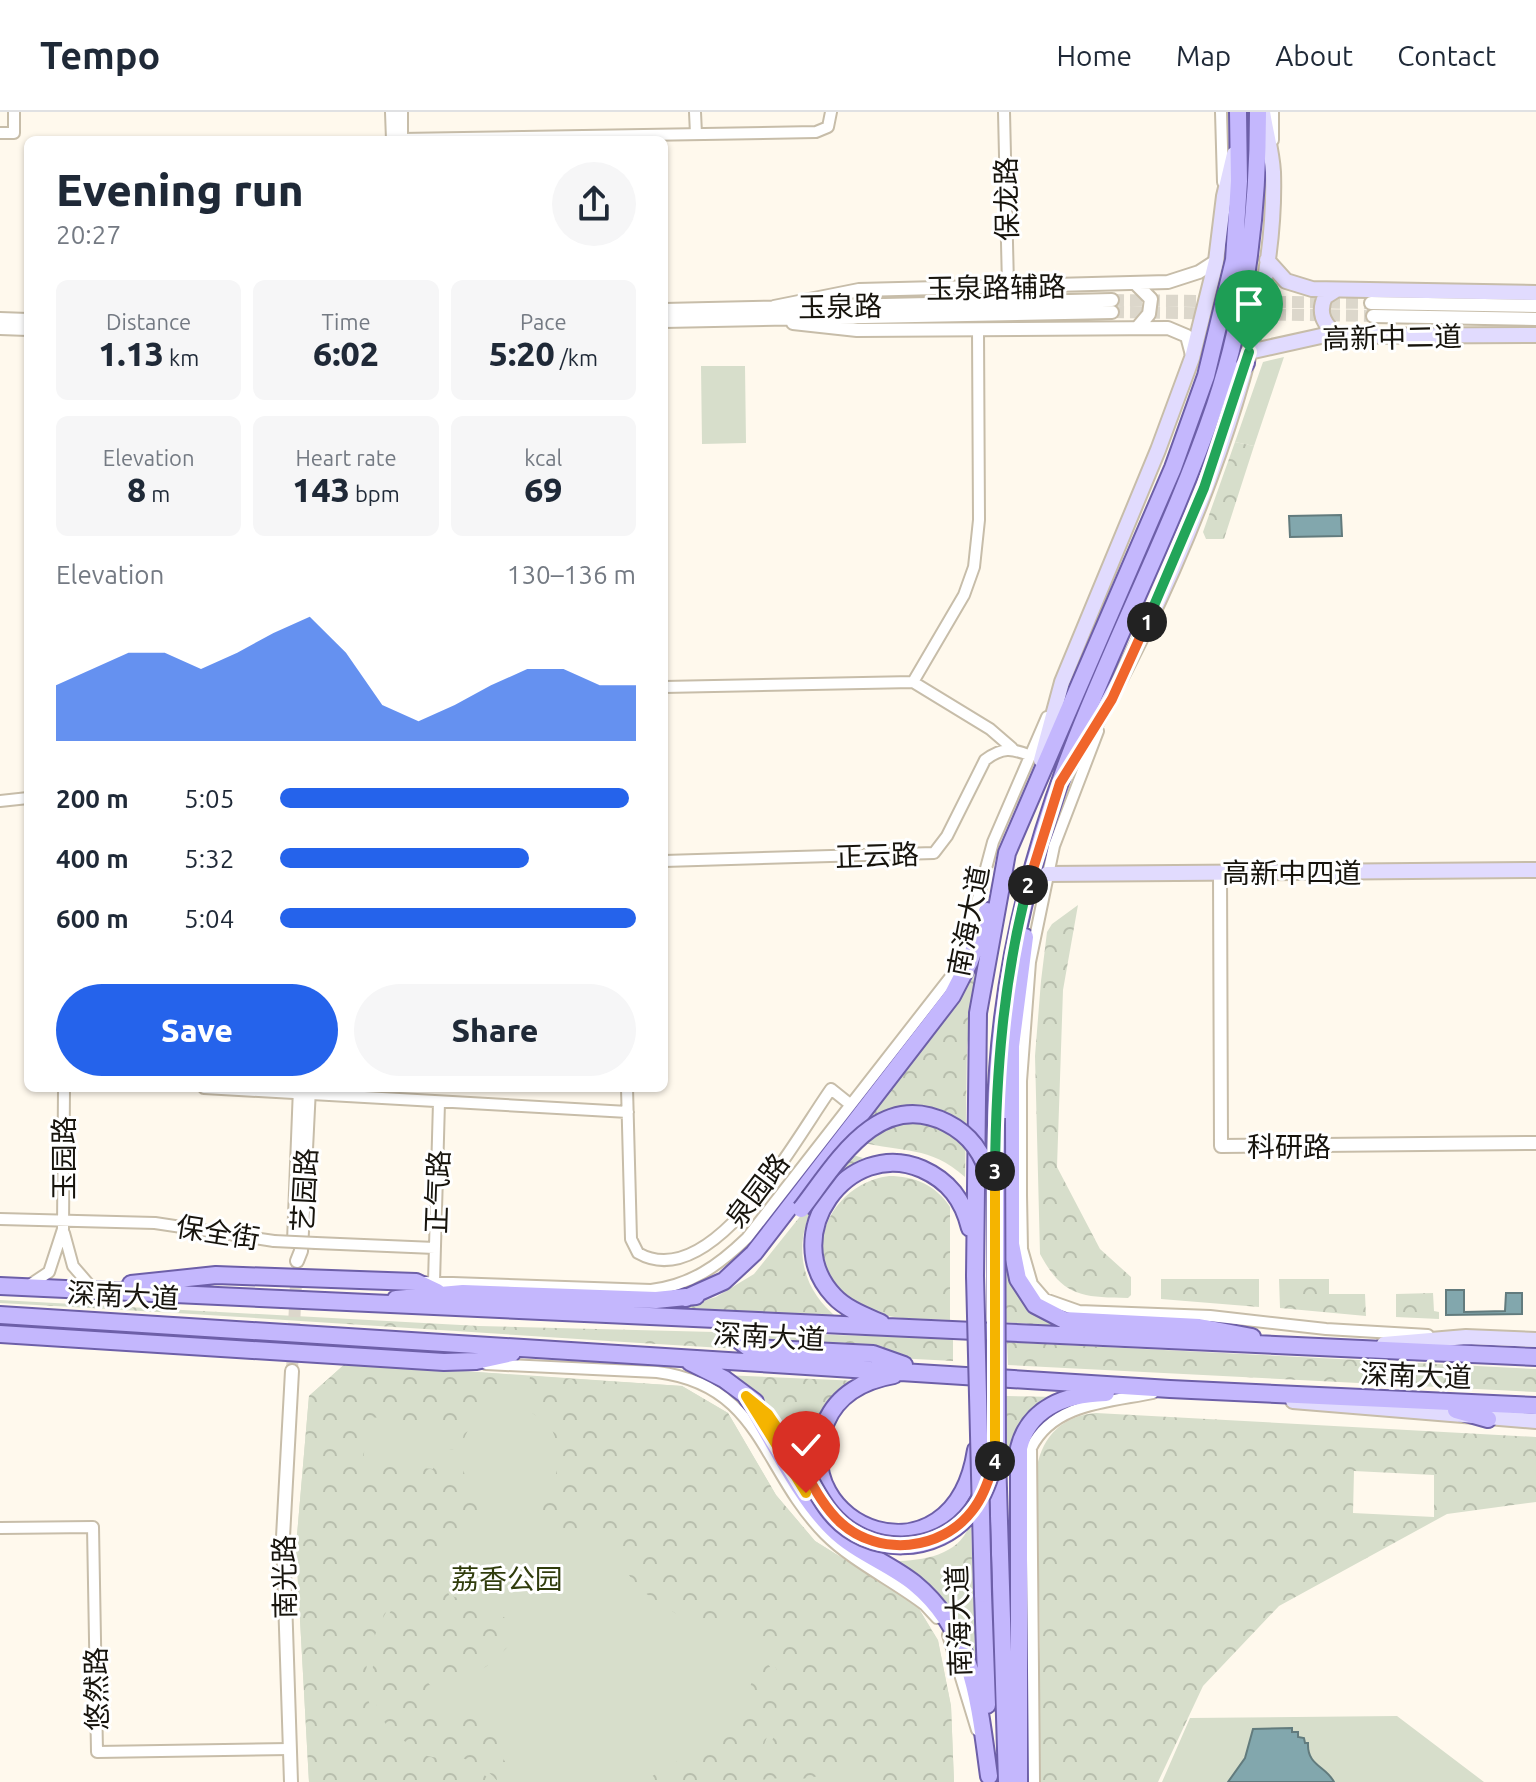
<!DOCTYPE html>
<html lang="en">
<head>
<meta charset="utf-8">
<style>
	:root { --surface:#fff; --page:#f6f6f7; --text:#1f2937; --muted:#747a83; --line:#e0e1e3; --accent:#2563eb }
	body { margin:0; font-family:Ubuntu,"Noto Sans SC",sans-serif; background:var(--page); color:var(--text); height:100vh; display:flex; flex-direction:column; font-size:30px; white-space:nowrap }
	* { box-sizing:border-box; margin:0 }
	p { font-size:26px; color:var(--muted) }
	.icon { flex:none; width:44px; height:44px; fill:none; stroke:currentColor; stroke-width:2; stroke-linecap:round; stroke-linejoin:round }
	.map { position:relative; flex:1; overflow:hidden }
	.details { position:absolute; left:24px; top:24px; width:644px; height:956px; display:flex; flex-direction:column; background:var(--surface); border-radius:12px; box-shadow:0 2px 6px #0004 }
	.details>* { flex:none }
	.pin { position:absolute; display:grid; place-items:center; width:68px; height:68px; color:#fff; margin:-82px -34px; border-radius:50% 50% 50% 0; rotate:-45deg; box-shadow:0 0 8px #0007 }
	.pin .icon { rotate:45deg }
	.km { position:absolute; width:40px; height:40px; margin:-20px; border-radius:50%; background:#222; color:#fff; font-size:22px; line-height:40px; text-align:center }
	.round { display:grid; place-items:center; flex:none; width:84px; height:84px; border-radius:42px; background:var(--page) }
	.head { display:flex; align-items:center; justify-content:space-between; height:136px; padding:0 32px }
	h1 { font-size:44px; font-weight:800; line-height:60px }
	.metrics { display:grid; grid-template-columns:repeat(3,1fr); gap:12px; height:136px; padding:8px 32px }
	.metrics div { display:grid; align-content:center; border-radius:12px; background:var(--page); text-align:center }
	.metrics b { font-size:34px; font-weight:800 }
	.metrics small { font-size:22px; font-weight:400 }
	.metrics p { font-size:22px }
	.chart { height:224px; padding:16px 32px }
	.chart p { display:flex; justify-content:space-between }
	.chart svg { width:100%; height:144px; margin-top:8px; fill:var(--accent); opacity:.7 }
	.button { display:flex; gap:16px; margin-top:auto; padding:16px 32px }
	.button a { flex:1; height:92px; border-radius:48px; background:var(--accent); color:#fff; font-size:32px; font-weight:800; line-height:92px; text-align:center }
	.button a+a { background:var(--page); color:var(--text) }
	ul { padding:0 32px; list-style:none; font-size:26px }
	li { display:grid; grid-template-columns:128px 96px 1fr; align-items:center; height:60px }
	li i { height:20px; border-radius:10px; background:var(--accent) }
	header { display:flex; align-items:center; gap:48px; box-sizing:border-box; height:112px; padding:0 40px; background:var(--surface); border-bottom:2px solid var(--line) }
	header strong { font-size:38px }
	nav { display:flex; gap:44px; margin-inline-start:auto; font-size:28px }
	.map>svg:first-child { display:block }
	.green { fill:#d7decb }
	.forest { fill:url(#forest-crowns); fill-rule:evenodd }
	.water { fill:#82a7ad; stroke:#627b7d; stroke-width:2 }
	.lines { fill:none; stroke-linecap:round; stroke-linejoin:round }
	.tertiary-tunnel { stroke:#dcd7cb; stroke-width:12; stroke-dasharray:12 6; stroke-linecap:butt }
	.minor-casing { stroke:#c7bda9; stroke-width:14 }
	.tertiary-casing { stroke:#c7bda9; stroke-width:16 }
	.secondary-casing { stroke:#c7bda9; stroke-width:18 }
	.primary-casing { stroke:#6d5fa8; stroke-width:20 }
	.minor { stroke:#fff; stroke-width:10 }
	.tertiary { stroke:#fff; stroke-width:12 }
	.secondary { stroke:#e1dbfe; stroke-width:14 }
	.primary { stroke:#c4b7fd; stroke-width:16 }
	.minor-bridge-casing { stroke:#c7bda9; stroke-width:14; stroke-linecap:butt }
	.primary-bridge-casing { stroke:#6d5fa8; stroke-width:20; stroke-linecap:butt }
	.minor-bridge { stroke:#fff; stroke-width:10 }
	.primary-bridge { stroke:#c4b7fd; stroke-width:16 }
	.split-1-casing { stroke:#fff; stroke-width:16 }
	.split-2-casing { stroke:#fff; stroke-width:16 }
	.split-3-casing { stroke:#fff; stroke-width:16 }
	.split-4-casing { stroke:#fff; stroke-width:16 }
	.split-5-casing { stroke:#fff; stroke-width:16 }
	.split-6-casing { stroke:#fff; stroke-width:16 }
	.split-1 { stroke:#22a559; stroke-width:10 }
	.split-2 { stroke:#f0652b; stroke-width:10 }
	.split-3 { stroke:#22a559; stroke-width:10 }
	.split-4 { stroke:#f5b400; stroke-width:10 }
	.split-5 { stroke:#f0652b; stroke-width:10 }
	.split-6 { stroke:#f5b400; stroke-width:10 }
	.labels { text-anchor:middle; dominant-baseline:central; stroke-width:6; stroke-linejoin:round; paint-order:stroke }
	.street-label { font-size:28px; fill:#17140d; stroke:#fff }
	.park-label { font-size:28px; fill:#303c0c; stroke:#fff }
</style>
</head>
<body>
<header>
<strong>Tempo</strong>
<nav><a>Home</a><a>Map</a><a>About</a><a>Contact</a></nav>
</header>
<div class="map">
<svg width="1536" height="1670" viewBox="0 0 1536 1670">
	<defs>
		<pattern id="forest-crowns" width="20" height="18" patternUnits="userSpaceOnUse" patternTransform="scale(2)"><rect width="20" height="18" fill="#d7decb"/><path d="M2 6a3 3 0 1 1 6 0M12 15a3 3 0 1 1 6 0" fill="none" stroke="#b8bead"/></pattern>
	</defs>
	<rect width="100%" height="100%" fill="#fff9ed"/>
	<path class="green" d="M 1284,245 L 1254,334 L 1235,330 L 1263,250 Z
		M 701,254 L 745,254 L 746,331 L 702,332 Z
		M 346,1251 L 682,1274 L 728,1301 L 776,1383 L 815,1429 L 916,1492 L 938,1528 L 951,1594 L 954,1670 L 309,1670 L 296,1435 L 309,1284 Z
		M 1397,1604 L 1484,1670 L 1162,1670 L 1190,1606 Z"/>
	<path class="forest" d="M 1235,330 L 1254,334 L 1224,427 L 1206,427 L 1203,420 Z
		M 1078,793 L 1063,878 L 1057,1055 L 1100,1137 L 1131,1165 L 1131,1183 L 1128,1186 C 1082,1185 1063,1185 1040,1142 L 1035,944 L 1041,869 L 1047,820 L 1052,812 Z
		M 982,828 L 967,935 L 965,1065 C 929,1033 903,1041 860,1030 L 866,1005 Z
		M 850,1042 L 863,1046 C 799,1080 777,1159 839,1207 L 662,1201 L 716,1185 L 754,1162 Z
		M 889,1064 C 914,1064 936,1073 950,1095 L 950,1208 C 920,1206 885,1209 858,1194 C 794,1160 822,1073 889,1064 Z
		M 1006,1151 C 1015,1185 1027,1199 1058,1214 L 1006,1210 Z
		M 1161,1167 L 1259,1167 L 1259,1195 L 1161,1187 Z
		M 1279,1167 L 1329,1167 L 1329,1182 L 1365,1182 L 1366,1204 L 1280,1196 Z
		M 1433,1181 L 1434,1199 L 1439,1200 L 1439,1207 L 1396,1205 L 1396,1182 Z
		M 0,1188 L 479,1214 L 953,1226 L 953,1249 C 635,1233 318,1208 0,1191 Z
		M 1007,1230 L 1536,1257 L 1536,1280 L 1008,1253 Z
		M 346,1251 L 503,1262 L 500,1295 C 479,1302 465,1315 461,1338 L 437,1336 L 439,1311 L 368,1305 L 363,1350 L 433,1357 L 435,1345 L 460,1347 L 466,1367 L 479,1383 L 478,1412 C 411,1441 320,1562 393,1628 C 421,1653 465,1640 492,1670 L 309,1670 L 296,1435 L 309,1284 Z
		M 723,1263 L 860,1269 L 812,1343 L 817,1373 C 787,1324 774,1295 723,1263 Z
		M 530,1264 L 682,1274 L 728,1301 L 776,1383 L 815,1429 L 916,1492 L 938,1529 L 951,1594 L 954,1670 L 876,1670 L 847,1655 C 828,1663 800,1670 780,1666 L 759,1668 C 762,1645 773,1630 780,1609 C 792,1569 770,1535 736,1515 L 715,1517 L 684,1507 L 642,1479 L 601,1429 L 583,1420 L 536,1410 L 537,1386 L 555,1367 L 560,1338 L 551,1315 L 527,1297 Z
		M 1006,1284 L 1060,1285 C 1030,1298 1016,1311 1007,1342 Z
		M 1096,1301 L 1536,1325 L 1536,1390 L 1447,1402 L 1279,1494 L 1203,1574 L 1158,1670 L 1034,1670 L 1040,1534 L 1037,1355 C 1043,1323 1063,1304 1096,1301 ZM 1354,1359 L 1434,1363 L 1434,1405 L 1353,1401 Z
		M 969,1414 L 971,1416 L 976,1550 L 895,1449 C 922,1449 959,1443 969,1414 Z
		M 437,1444 L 449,1483 L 490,1497 L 523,1517 C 501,1544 481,1564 446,1575 L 440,1572 L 435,1551 L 432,1550 L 420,1560 L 436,1581 L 442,1612 L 451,1616 L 471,1602 L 494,1611 L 504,1619 L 501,1644 L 520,1670 L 498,1670 C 475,1640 442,1645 410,1632 C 364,1612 366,1545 386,1507 C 399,1484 420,1464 437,1444 Z
		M 760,1543 C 802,1582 758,1625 754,1670 L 642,1670 L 738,1614 Z"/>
	<path class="water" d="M 1341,403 L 1342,424 L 1290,425 L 1289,404 Z
		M 1446,1178 L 1464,1178 L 1464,1200 L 1505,1199 L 1506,1181 L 1522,1181 L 1522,1202 L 1446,1203 Z
		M 1292,1616 L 1292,1620 L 1298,1620 L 1298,1625 L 1304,1626 L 1305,1631 L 1308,1631 C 1307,1654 1326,1654 1334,1670 L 1228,1670 L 1245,1646 L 1253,1617 Z"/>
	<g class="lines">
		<path class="tertiary-tunnel" d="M 1112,188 L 1371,191
			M 1112,200 L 1373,204
			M 292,1259 L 297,1149"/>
		<defs>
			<path id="minor" d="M 695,0 L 696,22
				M 1004,0 L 1008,174
				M 1221,0 L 1223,70
				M 1273,0 L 1273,28
				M 0,21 L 14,21 L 14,0
				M 401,27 L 816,20 L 828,15 L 831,0
				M 913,570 L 964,483 L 974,455 L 979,408 L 978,218
				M 664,575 L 913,570 L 990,617 L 1012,636
				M 1098,619 L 1054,734 L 1030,850 L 1021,969 L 1021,1083 L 1022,1137 L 1032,1172 L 1045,1187 L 1079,1199 L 1210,1204 L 1326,1217 L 1428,1223
				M 0,689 L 28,686
				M 664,749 L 934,741 L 947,724 L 985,648 C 1002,635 1012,636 1031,644
				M 204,976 L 628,1000
				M 627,976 L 631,1127 L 638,1141 C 712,1183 796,1026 831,977 L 851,993
				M 0,1107 L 155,1111 L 274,1129
				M 64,1121 L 73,1154 L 92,1176
				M 316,1131 L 435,1136
				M 424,1170 L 651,1178 C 691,1173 718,1154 747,1126 L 952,863 L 969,820 L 993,730 L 1047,605
				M 434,1170 L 439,990
				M 28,1174 L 49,1160 L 63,1117 L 64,976
				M 486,1252 L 657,1260 C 762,1273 761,1357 825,1422 C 853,1450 894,1469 925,1493 L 937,1506
				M 0,1416 L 93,1415 L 97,1640 L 290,1637
				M 948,1523 L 977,1618
				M 1034,1670 L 1031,1336 C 1053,1291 1109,1290 1153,1281"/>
			<path id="tertiary" d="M 392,0 L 393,28
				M 401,0 L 401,28
				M 1136,172 L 1151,187 L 1149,202 L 1138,215
				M 1371,191 L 1536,194
				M 774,195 L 859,178 L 1168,170 L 1199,160 L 1216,149
				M 664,198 L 1112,188
				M 1373,204 L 1536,207
				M 0,207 L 28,208
				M 664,209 L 1112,200
				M 793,211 L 857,218 L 1168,216 L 1187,224 L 1192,243
				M 0,216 L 28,217
				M 1220,760 L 1221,1034 L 1536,1031
				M 294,1129 L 300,976
				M 297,1149 L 301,1139 L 309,976
				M 291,1670 L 283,1425 L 292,1259"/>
			<path id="secondary" d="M 1267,148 L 1286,169 L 1312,177 L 1536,181
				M 1336,178 L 1325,185 C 1317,202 1325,214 1339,224
				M 1249,240 L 1321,224 L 1536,223
				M 1041,648 L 1062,570 L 1158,338 L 1192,246 L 1216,149 L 1224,84 L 1234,42
				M 1071,654 C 1164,501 1279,241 1273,60 C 1272,40 1266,20 1263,0
				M 1047,762 L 1536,758
				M 1384,1232 L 1466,1225 L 1536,1228
				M 1293,1289 L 1536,1309"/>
			<path id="primary" d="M 1221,284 L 1246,251
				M 1025,825 L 1011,934 L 1011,1132 L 1018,1167 L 1035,1193 L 1064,1208 L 1199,1215 L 1252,1225
				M 996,1006 C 998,879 1026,758 1071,640 C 1116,523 1175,411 1215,293 C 1247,198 1258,99 1258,0
				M 975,1164 L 978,901 L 1007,741 L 1173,356 L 1206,264 L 1234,148 L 1239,69 L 1238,0
				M 131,1172 L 216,1163 L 416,1170 L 437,1180
				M 0,1174 L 1536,1245
				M 686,1186 L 724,1169 L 754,1141 L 952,884 L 970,849 L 987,799
				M 396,1187 L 463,1181 L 656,1188 L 696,1184
				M 0,1203 L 1170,1277 L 1536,1294
				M 749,1210 L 740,1214 L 736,1226 L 749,1236 L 873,1242 L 904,1253
				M 881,1211 C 865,1204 846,1197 834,1184 C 777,1124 848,1025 922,1057 C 949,1069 963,1088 970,1116
				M 0,1222 L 444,1250 L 476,1249 L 512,1241
				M 690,1250 L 724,1267 L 755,1290
				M 894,1263 C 865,1268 838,1282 826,1310 C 782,1417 954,1481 976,1338
				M 746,1284 C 772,1325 798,1383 833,1417 C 856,1440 889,1451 914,1471 C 974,1520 979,1592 989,1664
				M 1456,1298 L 1488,1307
				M 997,1344 L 1007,1670
				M 983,1482 L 987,1593
				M 1019,1670 L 1019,1336 C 1029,1295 1067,1282 1106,1281"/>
		</defs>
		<use href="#minor" class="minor-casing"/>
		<use href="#tertiary" class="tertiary-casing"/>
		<use href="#secondary" class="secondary-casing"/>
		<use href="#primary" class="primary-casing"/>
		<use href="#minor" class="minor"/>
		<use href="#tertiary" class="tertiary"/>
		<use href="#secondary" class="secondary"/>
		<use href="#primary" class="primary"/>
		<defs>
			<path id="minor-bridge" d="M 274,1129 L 316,1131"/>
			<path id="primary-bridge" d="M 801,1097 C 836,1052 878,976 947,1011 C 971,1023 984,1042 990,1068
				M 975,1164 L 983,1482
				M 802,1353 C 811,1369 819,1387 831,1401 C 867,1445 938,1444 972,1399 C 985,1383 991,1361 997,1342 L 996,1006"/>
		</defs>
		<use href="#minor-bridge" class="minor-bridge-casing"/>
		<use href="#primary-bridge" class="primary-bridge-casing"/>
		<use href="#minor-bridge" class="minor-bridge"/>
		<use href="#primary-bridge" class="primary-bridge"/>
	</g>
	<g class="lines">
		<defs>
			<path id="split-1" d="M 1147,510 L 1204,376 L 1249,240"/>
			<path id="split-2" d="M 1028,773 L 1060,671 L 1112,587 L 1147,510"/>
			<path id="split-3" d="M 995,1059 C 996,961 1003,868 1028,773"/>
			<path id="split-4" d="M 995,1349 L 995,1059"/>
			<path id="split-5" d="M 793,1339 C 808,1363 820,1392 841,1411 C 879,1445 941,1439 972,1399 C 984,1384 989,1366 995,1349"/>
			<path id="split-6" d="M 793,1339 L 768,1302 L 746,1284 L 806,1381"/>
		</defs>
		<use href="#split-1" class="split-1-casing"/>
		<use href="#split-2" class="split-2-casing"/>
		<use href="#split-3" class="split-3-casing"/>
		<use href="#split-4" class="split-4-casing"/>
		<use href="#split-5" class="split-5-casing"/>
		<use href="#split-6" class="split-6-casing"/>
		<use href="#split-1" class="split-1"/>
		<use href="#split-2" class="split-2"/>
		<use href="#split-3" class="split-3"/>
		<use href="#split-4" class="split-4"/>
		<use href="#split-5" class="split-5"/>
		<use href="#split-6" class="split-6"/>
	</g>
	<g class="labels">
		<g class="street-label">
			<text transform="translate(1006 87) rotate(-91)">保龙路</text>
			<text transform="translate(996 175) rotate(-1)">玉泉路辅路</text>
			<text transform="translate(840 194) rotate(-1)">玉泉路</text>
			<text transform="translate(1392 225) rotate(-1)">高新中二道</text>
			<text transform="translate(877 743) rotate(-2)">正云路</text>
			<text x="1292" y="760">高新中四道</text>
			<text transform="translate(968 809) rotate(-79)">南海大道</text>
			<text x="1289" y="1034">科研路</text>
			<text transform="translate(63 1046) rotate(-90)">玉园路</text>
			<text transform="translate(304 1078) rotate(-87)">艺园路</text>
			<text transform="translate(757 1078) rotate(-53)">泉园路</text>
			<text transform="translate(437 1080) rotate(-88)">正气路</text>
			<text transform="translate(218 1120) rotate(9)">保全街</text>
			<text transform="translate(123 1183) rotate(3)">深南大道</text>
			<text transform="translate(769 1224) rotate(3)">深南大道</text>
			<text transform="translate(1416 1263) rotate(2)">深南大道</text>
			<text transform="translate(284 1465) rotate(-91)">南光路</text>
			<text transform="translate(958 1509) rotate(-92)">南海大道</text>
			<text transform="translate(96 1577) rotate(-91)">悠然路</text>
		</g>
		<g class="park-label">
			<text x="507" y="1466">荔香公园</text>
		</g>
	</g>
</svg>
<div class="pin" style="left:1249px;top:240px;background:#1e9e55"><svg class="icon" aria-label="arrive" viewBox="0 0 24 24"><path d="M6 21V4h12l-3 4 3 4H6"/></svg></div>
<div class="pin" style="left:806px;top:1381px;background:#d93025"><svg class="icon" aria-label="check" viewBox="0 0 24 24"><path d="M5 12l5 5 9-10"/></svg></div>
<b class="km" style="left:1147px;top:510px">1</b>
<b class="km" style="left:1028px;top:773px">2</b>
<b class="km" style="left:995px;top:1059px">3</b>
<b class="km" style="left:995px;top:1349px">4</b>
<section class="details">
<div class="head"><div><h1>Evening run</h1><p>20:27</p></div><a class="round"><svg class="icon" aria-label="share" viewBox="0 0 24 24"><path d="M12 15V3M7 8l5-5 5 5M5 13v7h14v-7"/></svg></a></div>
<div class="metrics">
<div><p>Distance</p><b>1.13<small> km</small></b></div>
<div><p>Time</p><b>6:02</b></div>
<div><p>Pace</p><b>5:20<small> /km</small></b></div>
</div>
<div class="metrics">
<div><p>Elevation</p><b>8<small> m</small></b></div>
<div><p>Heart rate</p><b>143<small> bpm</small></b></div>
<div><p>kcal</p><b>69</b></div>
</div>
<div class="chart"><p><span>Elevation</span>130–136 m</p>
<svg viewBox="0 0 160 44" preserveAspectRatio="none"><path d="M0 44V27L10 22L20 17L30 17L40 22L50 17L60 11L70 6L80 17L90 33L100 38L110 33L120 27L130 22L140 22L150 27L160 27V44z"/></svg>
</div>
<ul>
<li><b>200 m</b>5:05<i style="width:98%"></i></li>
<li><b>400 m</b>5:32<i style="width:70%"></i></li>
<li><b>600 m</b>5:04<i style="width:100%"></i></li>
</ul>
<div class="button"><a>Save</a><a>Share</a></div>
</section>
</div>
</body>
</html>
